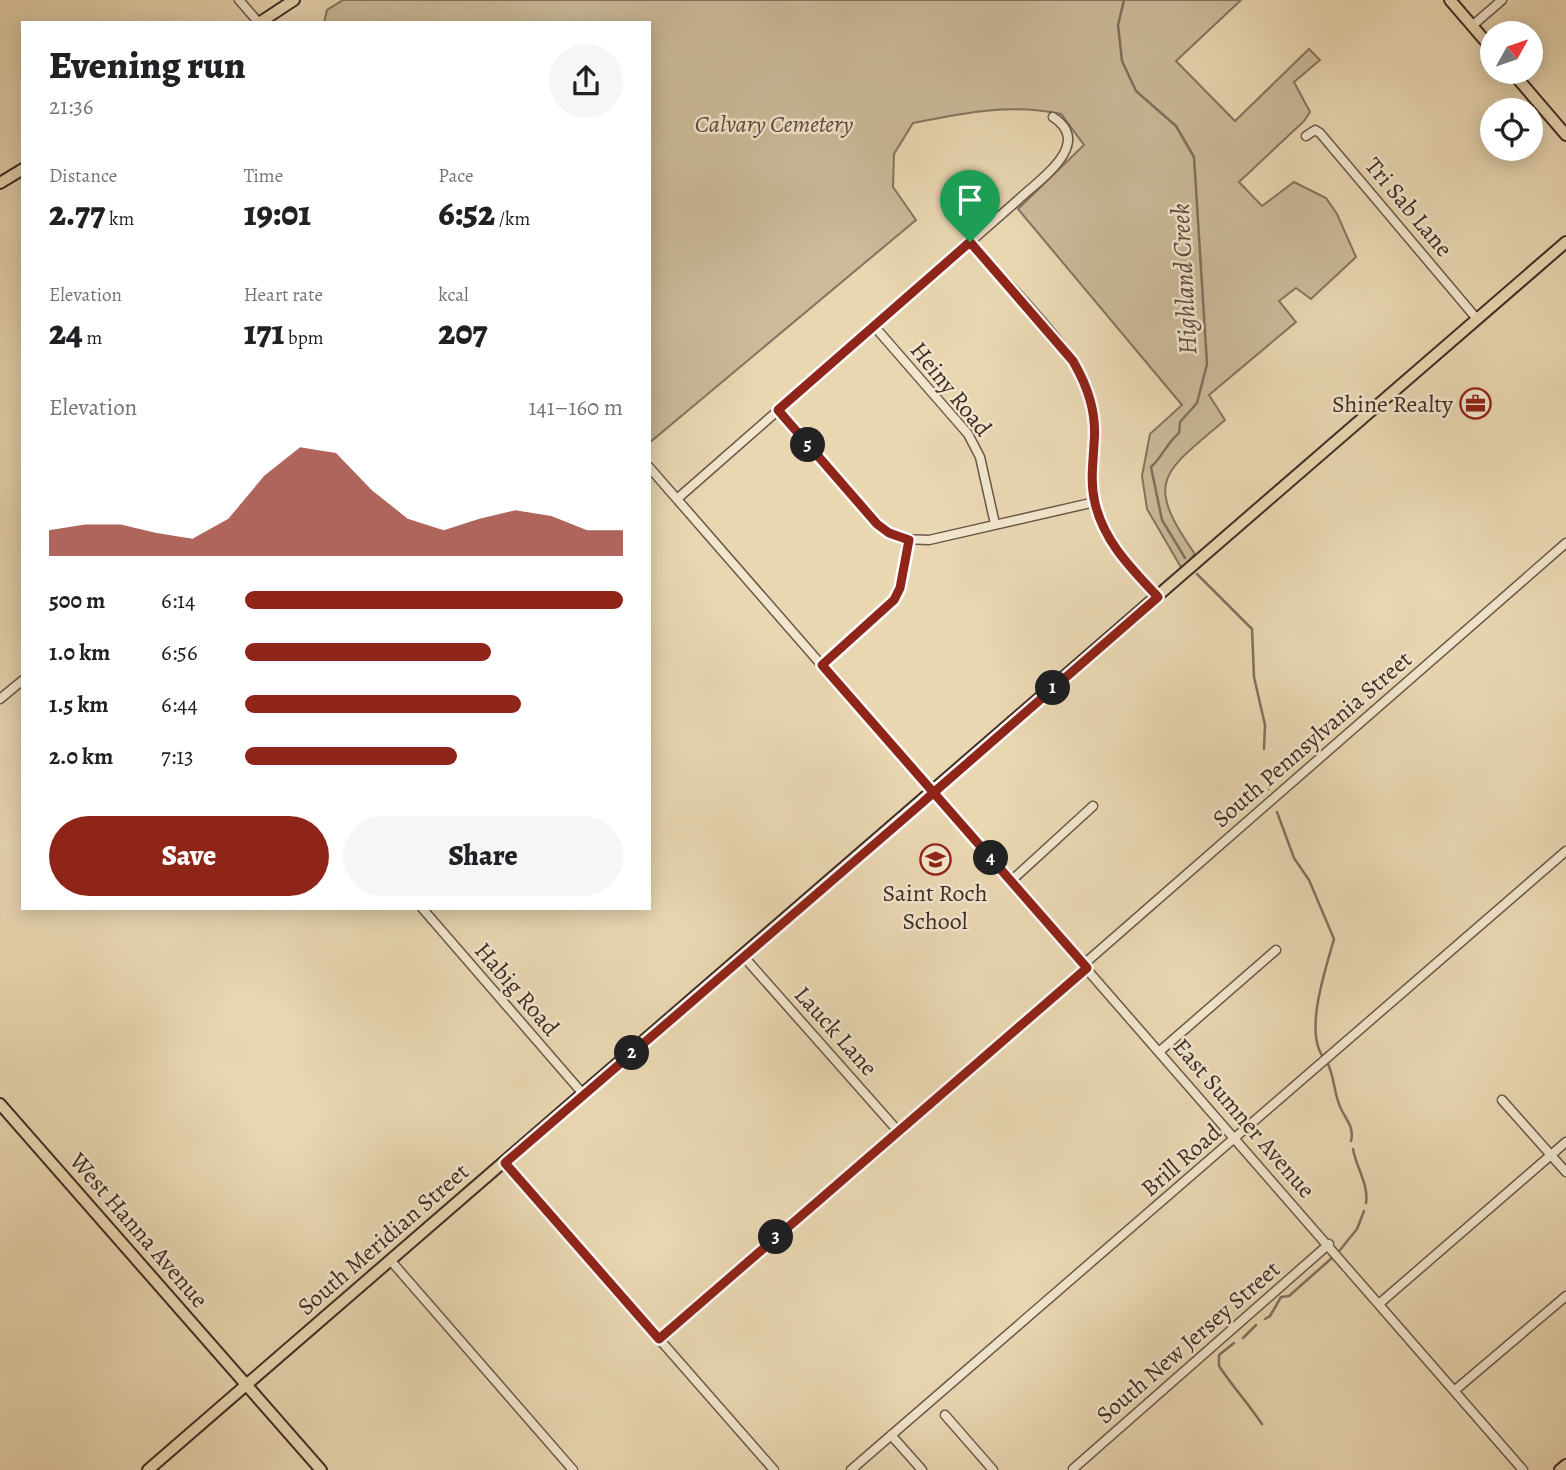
<!DOCTYPE html>
<html lang="en">
<head>
<meta charset="utf-8">
<style>
	:root { --surface:#fff; --page:#f6f6f6; --text:#202124; --muted:#757577; --accent:#8f2418 }
	body { margin:0; font-family:Alegreya,serif; background:var(--page); color:var(--text); height:100vh; display:flex; flex-direction:column; font-size:26px; white-space:nowrap }
	* { box-sizing:border-box; margin:0 }
	p { font-size:23px; color:var(--muted) }
	.icon { flex:none; width:38px; height:38px; fill:none; stroke:currentColor; stroke-width:2; stroke-linecap:round; stroke-linejoin:round }
	.map { position:relative; flex:1; overflow:hidden }
	.panel { position:absolute; left:21px; top:21px; width:630px; height:889px; display:flex; flex-direction:column; background:var(--surface); border-radius:0px; box-shadow:0 4px 18px #0003 }
	.panel>* { flex:none }
	.needle { width:46px; rotate:50deg }
	.tools { position:absolute; left:1480px; top:21px; display:grid; gap:14px }
	.tools a { display:grid; place-items:center; width:63px; height:63px; border-radius:50%; background:var(--surface); box-shadow:0 4px 18px #0003; font-size:35px }
	.pin { position:absolute; display:grid; place-items:center; width:60px; height:60px; color:#fff; margin:-72px -30px; border-radius:50% 50% 50% 0; rotate:-45deg; box-shadow:0 0 7px #0007 }
	.pin .icon { rotate:45deg }
	.km { position:absolute; width:35px; height:35px; margin:-18px; border-radius:50%; background:#222; color:#fff; font-size:19px; line-height:35px; text-align:center }
	.round { display:grid; place-items:center; flex:none; width:74px; height:74px; border-radius:37px; background:var(--page) }
	.overview { display:flex; align-items:center; justify-content:space-between; height:119px; padding:0 28px }
	h1 { font-size:38px; font-weight:800; line-height:52px }
	.metrics { display:grid; grid-template-columns:repeat(3,1fr); gap:10px; height:119px; padding:7px 28px }
	.metrics div { display:grid; align-content:center }
	.metrics b { font-size:35px; font-weight:800 }
	.metrics small { font-size:19px; font-weight:400 }
	.metrics p { font-size:19px }
	.chart { height:196px; padding:14px 28px }
	.chart p { display:flex; justify-content:space-between }
	.chart svg { width:100%; height:126px; margin-top:7px; fill:var(--accent); opacity:.7 }
	.button { display:flex; gap:14px; margin-top:auto; padding:14px 28px }
	.button a { flex:1; height:80px; border-radius:42px; background:var(--accent); color:#fff; font-size:28px; font-weight:800; line-height:80px; text-align:center }
	.button a+a { background:var(--page); color:var(--text) }
	ul { padding:0 28px; list-style:none; font-size:23px }
	li { display:grid; grid-template-columns:112px 84px 1fr; align-items:center; height:52px }
	li i { height:18px; border-radius:9px; background:var(--accent) }
	.map>svg:first-child { display:block }
	.green { fill:#ccba9a; stroke:#867360; stroke-width:2 }
	.lines { fill:none; stroke-linecap:round; stroke-linejoin:round }
	.stream { stroke:#82705d; stroke-width:2.5 }
	.minor-casing { stroke:#6a5748; stroke-width:11 }
	.major-casing { stroke:#3f2c25; stroke-width:14 }
	.minor { stroke:#f1e5cd; stroke-width:8 }
	.major { stroke:#e9d7b2; stroke-width:10 }
	.route-casing { stroke:#fff; stroke-width:14 }
	.route { stroke:#8f2418; stroke-width:9 }
	.labels { text-anchor:middle; dominant-baseline:central; stroke-width:5; stroke-linejoin:round; paint-order:stroke }
	.park-label { font-size:24px; font-style:italic; fill:#5b483c; stroke:#f1e5cd }
	.street-label { font-size:24px; fill:#3f2c25; stroke:#f1e5cd }
	.poi-label { font-size:24px; fill:#3f2c25; stroke:#f1e5cd; text-anchor:end }
	.water-label { font-size:26px; font-style:italic; fill:#5b483c; stroke:#f1e5cd }
</style>
</head>
<body>
<div class="map">
<svg width="1566" height="1470" viewBox="0 0 1566 1470">
	<rect width="100%" height="100%" fill="#e9d7b2"/>
	<filter id="stains"><feTurbulence type="fractalNoise" baseFrequency=".00286" numOctaves="4"/><feColorMatrix values="0 0 0 0 .2 0 0 0 0 .09 0 0 0 0 .02 0 0 0 .5 -.17"/></filter>
	<radialGradient id="worn" r=".72"><stop offset=".6" stop-color="#630" stop-opacity="0"/><stop offset="1" stop-color="#630" stop-opacity=".3"/></radialGradient>
	<path class="green" d="M 343,0 L 1241,0 L 1176,61 L 1235,121 L 1309,49 L 1320,60 L 1294,82 L 1310,112 L 1304,121 L 1239,182 L 1262,206 L 1294,182 L 1326,198 L 1337,214 L 1356,257 L 1311,299 L 1296,288 L 1279,301 L 1296,322 L 1209,395 L 1225,420 C 1163,473 1143,480 1195,554 L 1182,569 L 1147,509 L 1142,476 L 1150,434 L 1182,405 L 1018,209 L 1084,145 L 1061,114 C 1010,103 963,113 913,123 L 894,154 L 893,187 L 916,220 L 649,443 L 649,23 L 324,23 L 327,10 Z"/>
	<g class="lines">
		<path class="stream" d="M 1124,0 L 1118,25 L 1122,61 L 1136,91 L 1176,126 L 1194,157 L 1207,364 L 1197,403 L 1180,422 L 1179,433 C 1166,444 1163,456 1151,467 L 1162,520 L 1185,558
			M 1197,574 L 1252,629 L 1254,677 L 1265,725 L 1264,749
			M 1266,769 L 1269,789
			M 1277,812 L 1294,858 L 1309,880 L 1334,939 C 1326,968 1304,1031 1323,1057
			M 1328,1064 C 1334,1077 1334,1091 1339,1104 C 1343,1117 1355,1125 1351,1141
			M 1353,1149 C 1356,1167 1369,1185 1366,1203
			M 1340,1250 L 1357,1229 L 1364,1211
			M 1265,1319 L 1270,1316 L 1281,1297 L 1289,1296 L 1333,1257
			M 1243,1338 L 1256,1325
			M 1234,1343 L 1219,1355 L 1219,1366 C 1233,1387 1247,1402 1262,1424"/>
		<defs>
			<path id="minor" d="M 239,0 L 259,23
				M 1472,26 L 1502,0
				M 1306,136 L 1315,130 L 1320,133 L 1477,319
				M 970,242 C 1003,280 1075,349 1089,393 C 1097,419 1093,442 1092,468 C 1090,524 1123,558 1158,597
				M 874,326 L 968,434 L 980,457 L 995,524
				M 778,410 L 883,529 L 902,539 L 929,540 L 1095,502
				M 649,467 L 1523,1470
				M 677,499 L 1018,200 C 1040,179 1094,144 1053,117
				M 822,665 L 894,600 L 902,583 L 909,540
				M 0,699 L 23,680
				M 1011,881 L 1093,806
				M 422,908 L 584,1095
				M 744,957 L 898,1131
				M 1084,964 L 1566,543
				M 1160,1051 L 1276,950
				M 1502,1100 L 1566,1172
				M 505,1163 L 774,1470
				M 391,1261 L 573,1470
				M 1380,1303 L 1566,1142
				M 659,1339 L 1087,968
				M 1454,1391 L 1566,1296
				M 945,1415 L 993,1470
				M 891,1435 L 922,1470
				M 1073,1469 L 1329,1244
				M 851,1470 L 1566,851"/>
			<path id="major" d="M 1450,0 L 1493,50
				M 259,23 L 294,0
				M 1512,72 L 1566,135
				M 0,183 L 23,169
				M 0,1104 L 321,1470
				M 148,1470 L 1566,242
				M 1560,1470 L 1566,1465"/>
		</defs>
		<use href="#minor" class="minor-casing"/>
		<use href="#major" class="major-casing"/>
		<use href="#minor" class="minor"/>
		<use href="#major" class="major"/>
	</g>
	<g class="lines">
		<defs>
			<path id="route" d="M 970,242 L 1073,361 C 1088,387 1097,413 1094,444 C 1093,464 1090,483 1095,503 C 1104,542 1132,569 1158,597 L 932,794 L 922,803 L 505,1163 L 659,1339 L 1087,968 L 822,665 L 894,600 L 900,588 L 909,540 L 889,533 L 877,524 L 778,410 L 970,242"/>
		</defs>
		<use href="#route" class="route-casing"/>
		<use href="#route" class="route"/>
	</g>
	<defs>
		<symbol id="office-ring" viewBox="-11 -11 22 22"><circle r="9.5" fill="#f1e5cd" stroke="#8f2418" stroke-width="1.5"/><path d="M-6-3h4V-5.5h4V-3h4V5H-6ZM-1-4.5V-3h2v-1.5ZM-6 0V1H6V0Z" fill="#8f2418"/></symbol>
		<symbol id="school-ring" viewBox="-11 -11 22 22"><circle r="9.5" fill="#f1e5cd" stroke="#8f2418" stroke-width="1.5"/><path d="M0-5L7-2L0 1L-7-2ZM-4 1L0 2.5L4 1V4Q0 6-4 4Z" fill="#8f2418"/></symbol>
	</defs>
	<g fill-rule="evenodd">
		<use href="#office-ring" x="1458" y="386" width="35" height="35"/>
		<use href="#school-ring" x="918" y="842" width="35" height="35"/>
	</g>
	<g class="labels">
		<g class="park-label">
			<text x="774" y="124">Calvary Cemetery</text>
		</g>
		<g class="street-label">
			<text transform="translate(1409 207) rotate(50)">Tri Sab Lane</text>
			<text transform="translate(951 389) rotate(51)">Heiny Road</text>
			<text transform="translate(1312 739) rotate(-41)">South Pennsylvania Street</text>
			<text transform="translate(517 989) rotate(49)">Habig Road</text>
			<text transform="translate(836 1031) rotate(48)">Lauck Lane</text>
			<text transform="translate(1244 1118) rotate(49)">East Sumner Avenue</text>
			<text transform="translate(1181 1160) rotate(-41)">Brill Road</text>
			<text transform="translate(139 1230) rotate(49)">West Hanna Avenue</text>
			<text transform="translate(383 1239) rotate(-41)">South Meridian Street</text>
			<text transform="translate(1188 1342) rotate(-41)">South New Jersey Street</text>
		</g>
		<g class="poi-label">
			<text x="1453" y="404">Shine Realty</text>
			<text x="935" y="893" text-anchor="middle">Saint Roch<tspan x="935" dy="28">School</tspan></text>
		</g>
		<g class="water-label">
			<text transform="translate(1184 279) rotate(-93)">Highland Creek</text>
		</g>
	</g>
	<rect width="100%" height="100%" filter="url(#stains)"/>
	<rect width="100%" height="100%" fill="url(#worn)"/>
</svg>
<div class="tools">
<a><svg class="needle" viewBox="-14 -14 28 28"><path d="M0-13l5 13h-10z" fill="#e53935"/><path d="M0 13l5-13h-10z" fill="#757577"/></svg></a>
<a><svg class="icon" aria-label="locate" viewBox="0 0 24 24"><circle cx="12" cy="12" r="6"/><path d="M12 2v4M12 18v4M2 12h4M18 12h4"/></svg></a>
</div>
<div class="pin" style="left:970px;top:242px;background:#1e9e55"><svg class="icon" aria-label="arrive" viewBox="0 0 24 24"><path d="M6 21V4h12l-3 4 3 4H6"/></svg></div>
<b class="km" style="left:1053px;top:688px">1</b>
<b class="km" style="left:632px;top:1053px">2</b>
<b class="km" style="left:776px;top:1237px">3</b>
<b class="km" style="left:991px;top:858px">4</b>
<b class="km" style="left:808px;top:445px">5</b>
<section class="panel">
<div class="overview"><div><h1>Evening run</h1><p>21:36</p></div><a class="round"><svg class="icon" aria-label="share" viewBox="0 0 24 24"><path d="M12 15V3M7 8l5-5 5 5M5 13v7h14v-7"/></svg></a></div>
<div class="metrics">
<div><p>Distance</p><b>2.77<small> km</small></b></div>
<div><p>Time</p><b>19:01</b></div>
<div><p>Pace</p><b>6:52<small> /km</small></b></div>
</div>
<div class="metrics">
<div><p>Elevation</p><b>24<small> m</small></b></div>
<div><p>Heart rate</p><b>171<small> bpm</small></b></div>
<div><p>kcal</p><b>207</b></div>
</div>
<div class="chart"><p><span>Elevation</span>141–160 m</p>
<svg viewBox="0 0 160 44" preserveAspectRatio="none"><path d="M0 44V35L10 33L20 33L30 36L40 38L50 31L60 16L70 6L80 8L90 21L100 31L110 35L120 31L130 28L140 30L150 35L160 35V44z"/></svg>
</div>
<ul>
<li><b>500 m</b>6:14<i style="width:100%"></i></li>
<li><b>1.0 km</b>6:56<i style="width:65%"></i></li>
<li><b>1.5 km</b>6:44<i style="width:73%"></i></li>
<li><b>2.0 km</b>7:13<i style="width:56%"></i></li>
</ul>
<div class="button"><a>Save</a><a>Share</a></div>
</section>
</div>
</body>
</html>
